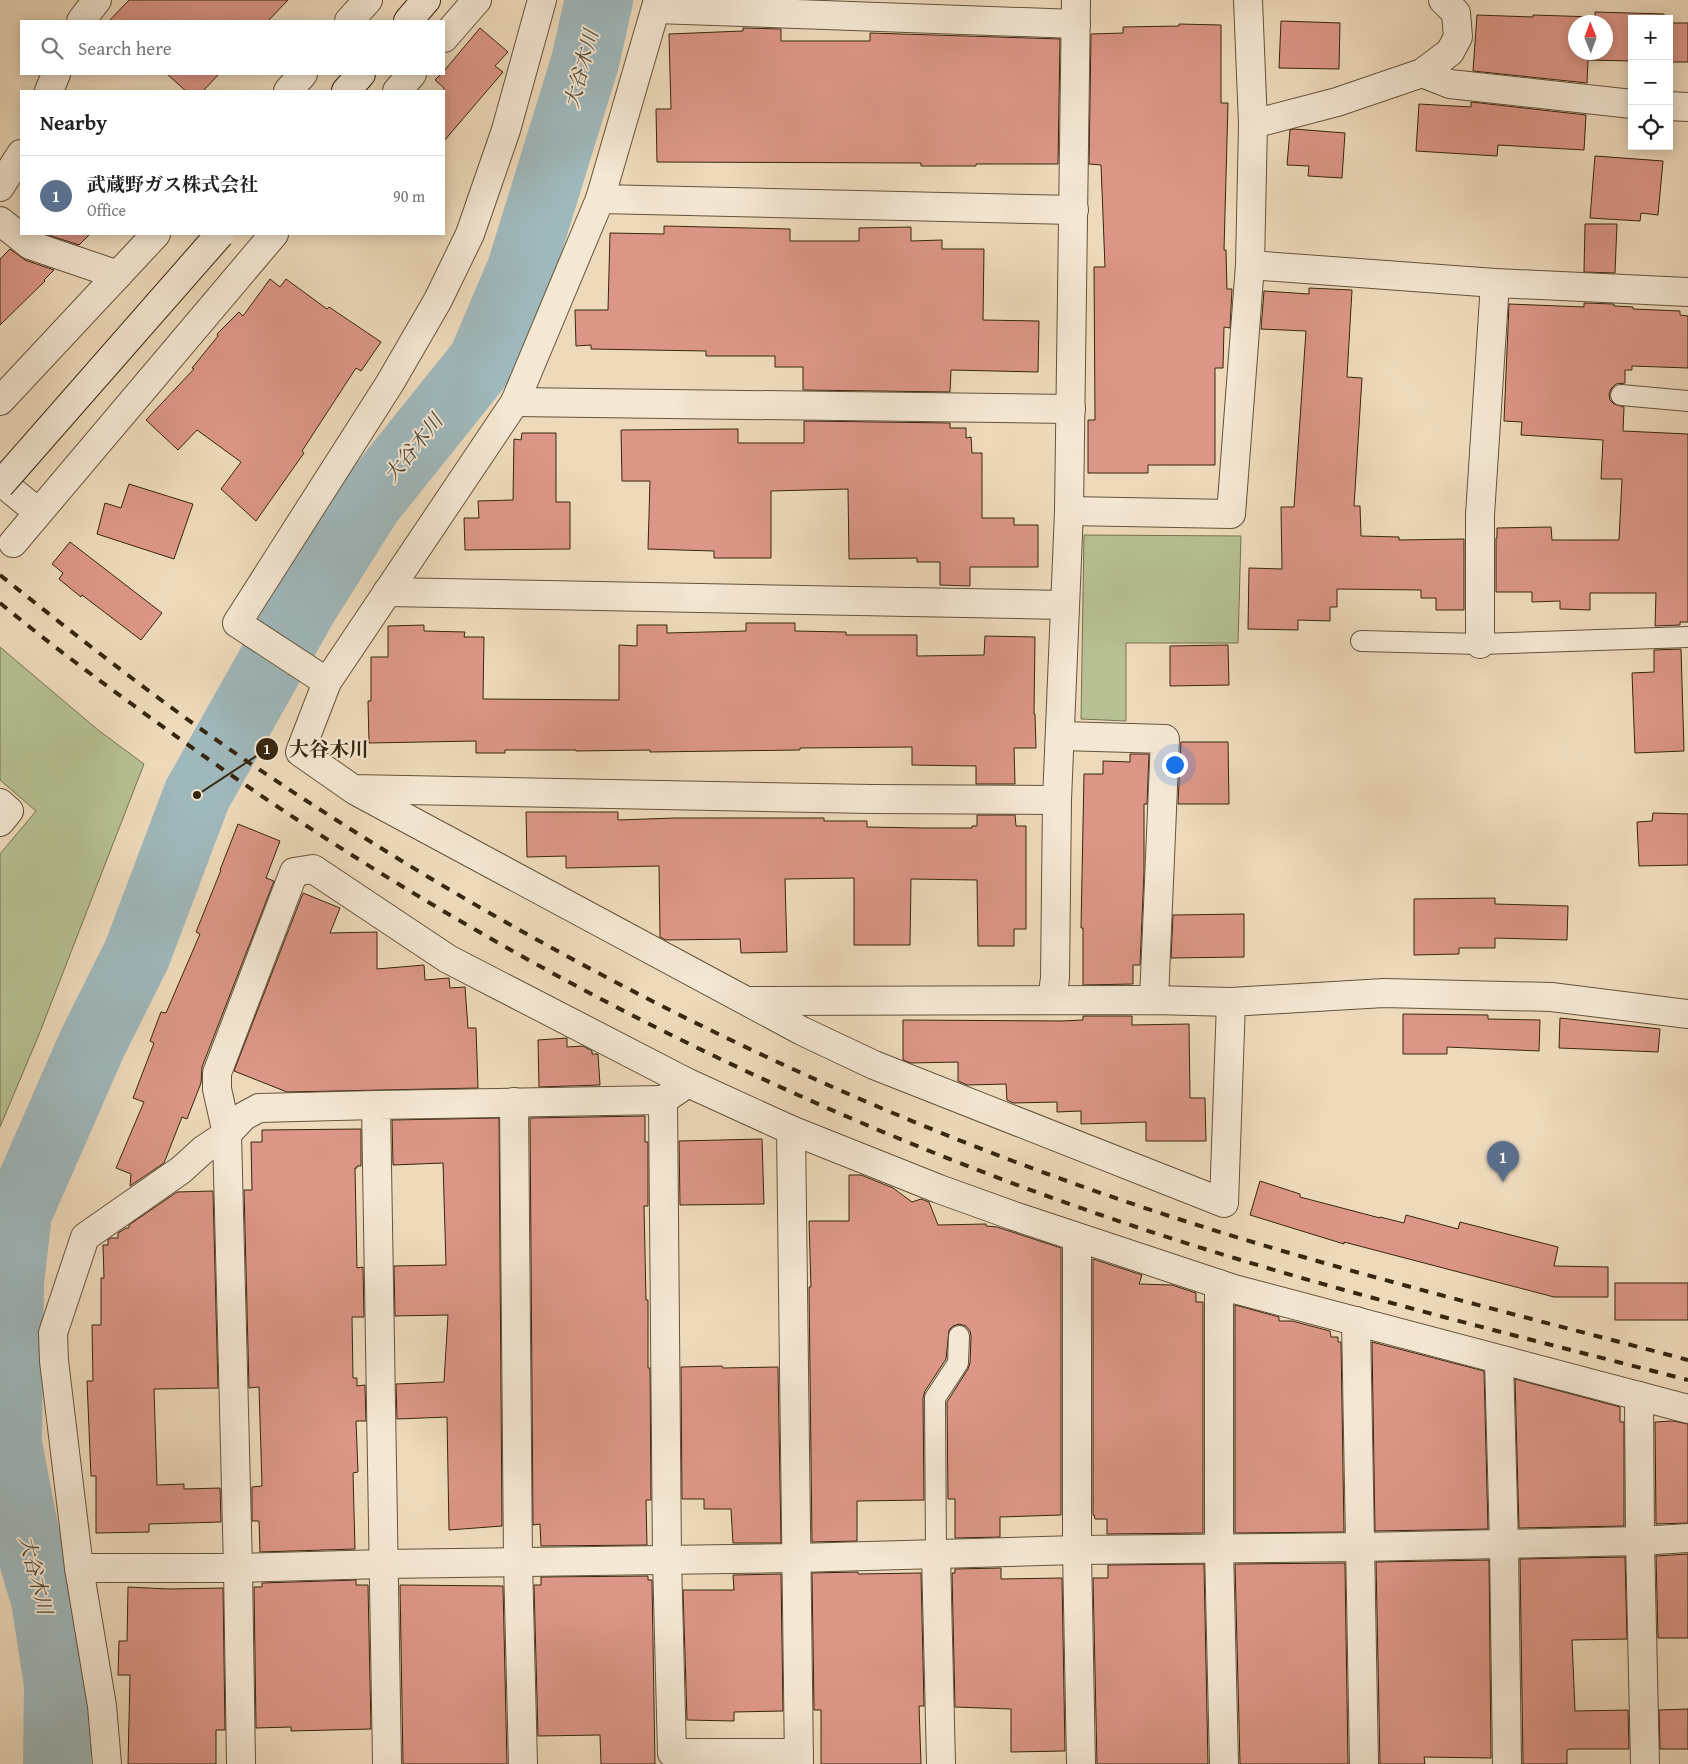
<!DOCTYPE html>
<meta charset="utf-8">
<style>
body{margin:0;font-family:"Gentium Book Plus","Noto Serif JP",serif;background:#f6f6f6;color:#222}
.controls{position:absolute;right:15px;top:15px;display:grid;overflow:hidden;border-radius:0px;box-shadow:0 2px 12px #0003}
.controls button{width:45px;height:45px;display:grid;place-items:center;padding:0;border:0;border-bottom:1px solid #e0e0e0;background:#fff;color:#222;font:25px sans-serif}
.compass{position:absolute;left:1568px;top:15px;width:45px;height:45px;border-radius:50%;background:#fff;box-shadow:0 2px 12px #0003;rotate:359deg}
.you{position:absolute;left:1174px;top:764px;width:18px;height:18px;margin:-12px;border:4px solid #fff;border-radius:50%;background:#1a73e8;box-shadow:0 0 0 8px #1a73e833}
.badge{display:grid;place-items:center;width:32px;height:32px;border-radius:50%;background:#8f2418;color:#fff;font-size:16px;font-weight:700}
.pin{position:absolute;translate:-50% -41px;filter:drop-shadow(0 1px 2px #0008)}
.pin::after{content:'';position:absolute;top:26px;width:18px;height:15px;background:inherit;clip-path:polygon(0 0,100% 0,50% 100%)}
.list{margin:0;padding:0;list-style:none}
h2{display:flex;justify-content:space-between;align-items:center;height:65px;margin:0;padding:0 20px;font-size:21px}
h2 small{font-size:16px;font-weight:400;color:#767676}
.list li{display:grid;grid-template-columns:32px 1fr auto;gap:15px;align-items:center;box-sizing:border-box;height:80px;padding:0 20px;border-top:1px solid #e0e0e0}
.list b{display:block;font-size:19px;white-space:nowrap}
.list p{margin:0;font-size:16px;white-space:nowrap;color:#767676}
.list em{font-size:16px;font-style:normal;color:#767676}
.icon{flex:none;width:28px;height:28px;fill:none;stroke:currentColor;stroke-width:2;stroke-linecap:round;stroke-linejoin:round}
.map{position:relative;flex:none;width:1688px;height:1764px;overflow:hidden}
.search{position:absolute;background:#fff;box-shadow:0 2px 12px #0003;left:20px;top:20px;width:425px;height:55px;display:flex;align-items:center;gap:12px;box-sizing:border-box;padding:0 18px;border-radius:0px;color:#767676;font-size:19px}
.panel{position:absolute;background:#fff;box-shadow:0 2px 12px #0003;left:20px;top:90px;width:425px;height:145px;border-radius:0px}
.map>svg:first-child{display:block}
</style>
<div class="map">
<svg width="1688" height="1764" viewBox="0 0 1688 1764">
<rect width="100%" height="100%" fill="#eedabb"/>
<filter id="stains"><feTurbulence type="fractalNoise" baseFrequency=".004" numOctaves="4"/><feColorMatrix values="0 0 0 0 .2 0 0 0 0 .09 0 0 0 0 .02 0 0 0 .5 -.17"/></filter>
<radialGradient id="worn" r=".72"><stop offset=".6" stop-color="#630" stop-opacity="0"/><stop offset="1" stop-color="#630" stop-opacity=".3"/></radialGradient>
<g fill="#b6c092" stroke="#767350">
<polygon points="1084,535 1241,536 1238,643 1126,643 1126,721 1081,719"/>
<polygon points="0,647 98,730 144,764 38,1037 0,1127 0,854 36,811 0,780"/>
</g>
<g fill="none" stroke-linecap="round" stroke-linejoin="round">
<polyline stroke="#9fb8bc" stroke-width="68" points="57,1764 58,1684 45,1600 25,1533 8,1444 10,1282 18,1213 92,1044 137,954 197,795 303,607 369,502 482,361 521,269 585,62 599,0"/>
</g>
<g fill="#dc9687" stroke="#37260e" fill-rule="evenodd">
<polygon points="129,0 288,0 268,21 111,21 110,20"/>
<path d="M1595,12l69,2 1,5h-33v42l-44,-1 -1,23 -114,-12 4,-56 56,2v-2l62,2zM1576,22h30v30h-30z"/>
<polygon points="1281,21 1340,23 1339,69 1279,68"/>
<rect x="1669" y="23" width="19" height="39"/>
<polygon points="1179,24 1221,25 1221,103 1228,103 1224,250 1226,250 1227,289 1232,289 1230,328 1224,327 1223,368 1215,368 1215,465 1148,465 1148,473 1088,473 1088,420 1095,420 1094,267 1105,267 1101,165 1089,164 1091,34 1123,33 1123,27 1179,26"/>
<polygon points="480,28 508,52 495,66 503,72 444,141 444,88 435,80 441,74 444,74 444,71"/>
<polygon points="743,28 781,29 781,41 870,41 870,33 1060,39 1058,164 976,164 976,166 921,166 921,163 657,162 656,109 671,109 669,34 743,31"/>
<polygon points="167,74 219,74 203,91 186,91"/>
<polygon points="1471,102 1586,115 1584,150 1498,145 1497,156 1416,151 1419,104 1471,107"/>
<polygon points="1294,129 1345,133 1342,178 1308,176 1309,166 1287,165 1290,130"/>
<polygon points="1595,156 1663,161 1658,215 1641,213 1640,221 1590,218"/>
<polygon points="1585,224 1617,224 1615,273 1584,272"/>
<polygon points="664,226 790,229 790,241 859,241 859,228 911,227 911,241 942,240 942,249 984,249 983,320 1039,321 1038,372 951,370 950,392 803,390 803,367 775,367 775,356 706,356 706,351 591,349 591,345 576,346 575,310 608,310 610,233 664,234"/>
<polygon points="45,234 90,234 79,245"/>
<polygon points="10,249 25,260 54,270 44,280 45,281 0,325 0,259"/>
<polygon points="270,279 280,287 286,279 327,309 329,307 381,342 361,371 356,368 302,451 304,453 256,521 221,489 241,462 197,430 178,450 146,420 194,369 192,368 218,336 217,334 239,312 243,316"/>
<polygon points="1309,288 1352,290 1347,377 1362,378 1354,506 1360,506 1361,536 1399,537 1399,540 1464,539 1464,610 1436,610 1436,598 1421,598 1421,590 1337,589 1337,607 1330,607 1330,621 1298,620 1298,630 1248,629 1249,568 1282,569 1281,507 1294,507 1306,331 1261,329 1264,291 1309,294"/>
<polygon points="1584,303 1614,304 1614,306 1633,307 1633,309 1680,311 1680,315 1688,316 1688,368 1632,366 1632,370 1625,370 1625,383 1616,384 1611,389 1609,394 1610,400 1614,404 1624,407 1623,431 1688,434 1688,622 1680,622 1680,625 1655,626 1656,593 1590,593 1590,610 1560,609 1560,601 1532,602 1532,592 1496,592 1496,538 1497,538 1497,528 1551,527 1552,540 1619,540 1622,479 1601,479 1603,440 1521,435 1522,422 1504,421 1509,304 1584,307"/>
<polygon points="804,421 950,423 950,428 966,428 966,438 971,437 972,453 982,453 982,518 1014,518 1014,525 1038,525 1038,567 970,567 970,586 940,585 940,562 917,562 917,558 849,559 848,489 771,491 771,558 714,558 714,551 648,549 650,481 622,481 621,430 738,429 738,443 804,443"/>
<polygon points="522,433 556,433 556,502 570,502 570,549 465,550 464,518 479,518 478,501 513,500 514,439 521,440"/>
<polygon points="129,484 193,504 174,559 97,534 105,503 121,508"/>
<polygon points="70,542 162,613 141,640 82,595 81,597 59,579 63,573 52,564"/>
<polygon points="746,623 795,623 795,631 846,632 846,635 917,635 917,656 984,655 985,636 1035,637 1034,714 1035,714 1036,748 1014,748 1015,784 976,784 976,766 912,765 912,747 800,748 800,750 650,752 650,750 576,751 576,750 505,750 505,753 476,753 476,741 369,743 368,701 371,701 371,657 388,657 388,626 424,625 424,631 465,632 464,637 484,637 483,699 619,700 619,645 637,646 637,625 667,625 667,633 746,631"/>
<polygon points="1228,645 1229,685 1170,686 1170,646"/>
<polygon points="1681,649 1684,751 1635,753 1632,673 1654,672 1654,650"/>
<polygon points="1181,742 1228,742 1229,804 1178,804"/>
<polygon points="1130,754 1149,754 1147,804 1144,804 1144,872 1140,965 1133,965 1133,984 1083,985 1083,928 1081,928 1084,774 1103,774 1103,761 1130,762"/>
<polygon points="526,812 618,812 618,820 675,818 824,818 824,821 867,821 867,827 923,828 972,828 972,826 977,826 977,815 1015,815 1016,826 1026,826 1026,929 1014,929 1014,946 978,946 977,880 911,879 910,945 854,945 854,878 785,879 787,952 741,953 740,939 666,940 660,937 659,866 566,868 566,856 527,857"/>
<polygon points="1653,813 1688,814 1688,865 1639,866 1637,822 1652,821"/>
<polygon points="238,824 280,841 266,878 274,881 202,1067 201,1083 187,1119 182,1117 164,1163 130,1186 131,1174 116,1168 144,1102 133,1098 154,1043 150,1041 161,1012 166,1013 200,934 196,932 221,870 220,870"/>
<polygon points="303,893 340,908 330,933 377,932 377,969 424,965 425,980 449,978 450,988 465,987 468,1028 476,1028 478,1088 287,1092 234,1071"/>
<polygon points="1495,898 1495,904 1568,906 1567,940 1495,938 1495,948 1459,948 1459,954 1414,955 1414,899"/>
<polygon points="1244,914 1244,957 1171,958 1173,915"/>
<polygon points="1403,1014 1488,1015 1488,1019 1540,1020 1539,1051 1447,1047 1447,1054 1403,1054"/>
<polygon points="1083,1016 1132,1016 1132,1025 1189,1024 1190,1098 1205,1098 1206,1141 1146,1141 1146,1122 1081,1124 1081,1111 1057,1112 1057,1102 1013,1103 1007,1100 1006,1084 967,1085 958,1081 958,1062 911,1063 903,1060 903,1020 1062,1021 1083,1020"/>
<polygon points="1560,1018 1660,1029 1658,1052 1559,1048"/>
<polygon points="567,1038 567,1047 583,1046 592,1051 592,1054 598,1054 600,1085 539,1087 538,1040"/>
<polygon points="645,1116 645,1142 648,1142 648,1206 644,1206 646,1300 648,1300 648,1368 650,1368 651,1500 646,1500 647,1545 541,1546 540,1524 533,1525 530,1118"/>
<polygon points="499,1118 502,1526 449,1530 447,1417 397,1419 396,1384 444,1382 448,1315 395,1316 394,1266 446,1265 443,1163 393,1165 392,1120"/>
<polygon points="361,1129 361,1166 357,1166 357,1168 355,1168 357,1268 363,1267 364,1317 352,1317 353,1378 357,1378 357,1386 365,1385 366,1421 356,1421 358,1472 353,1473 355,1549 260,1552 259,1521 252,1521 252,1487 262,1486 259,1387 249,1388 244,1190 252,1190 251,1142 262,1142 262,1130"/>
<polygon points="762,1139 764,1204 680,1205 679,1141"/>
<polygon points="849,1175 861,1175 893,1188 912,1202 921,1199 929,1202 938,1225 986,1224 986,1226 997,1227 1061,1248 1061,1515 1000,1517 1000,1537 955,1538 955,1499 948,1499 947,1402 968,1369 970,1363 971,1336 970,1331 966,1326 959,1324 953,1326 949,1330 946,1359 925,1391 923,1398 924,1500 857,1501 857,1541 812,1542 809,1287 811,1287 809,1221 849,1221"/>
<polygon points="1260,1181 1300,1194 1300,1197 1380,1218 1380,1217 1404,1223 1406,1215 1458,1229 1460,1222 1558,1247 1554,1266 1608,1267 1608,1297 1554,1297 1344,1242 1344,1244 1250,1215"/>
<polygon points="213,1191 218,1388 154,1389 157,1485 184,1484 184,1489 220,1488 221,1522 149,1524 149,1532 96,1533 96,1476 91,1476 87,1381 93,1381 92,1325 101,1325 101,1278 104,1278 103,1245 108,1245 108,1240 111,1238 118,1238 118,1233 126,1228 129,1228 129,1225 177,1192"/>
<polygon points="1093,1259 1142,1275 1139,1284 1172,1285 1196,1293 1196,1302 1203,1302 1203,1533 1107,1534 1107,1519 1095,1519 1094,1515 1093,1515"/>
<rect x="1615" y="1283" width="73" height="37"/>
<polygon points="1235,1305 1279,1317 1279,1321 1292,1321 1330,1331 1331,1337 1338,1337 1338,1342 1341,1342 1344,1532 1235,1533"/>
<polygon points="1372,1342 1484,1371 1488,1529 1375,1531"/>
<polygon points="722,1366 723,1368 778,1367 781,1543 733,1543 731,1509 704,1509 704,1499 682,1499 681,1367"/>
<polygon points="1515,1379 1620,1407 1620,1422 1624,1422 1624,1526 1519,1528"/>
<polygon points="1673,1421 1688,1424 1688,1523 1656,1524 1655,1422"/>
<polygon points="1688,1554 1688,1638 1658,1638 1656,1556"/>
<polygon points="1625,1557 1627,1639 1572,1640 1575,1711 1628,1710 1629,1749 1570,1749 1567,1750 1567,1764 1523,1764 1520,1559"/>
<polygon points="1489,1560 1491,1758 1424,1757 1425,1764 1380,1764 1376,1562"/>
<polygon points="1345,1563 1348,1764 1240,1764 1235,1564"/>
<polygon points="1204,1564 1208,1764 1097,1764 1093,1578 1108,1578 1108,1565"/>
<polygon points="1001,1568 1001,1579 1062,1578 1065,1751 1011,1752 1011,1709 955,1707 952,1573 955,1573 955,1569"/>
<polygon points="858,1572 858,1574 921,1573 924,1706 919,1706 921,1764 821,1764 821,1710 814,1710 812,1573"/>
<polygon points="781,1574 783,1711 734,1712 734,1721 687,1720 683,1590 734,1590 733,1575"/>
<polygon points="648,1576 648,1580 652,1580 655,1764 601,1764 600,1735 538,1736 534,1585 541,1585 541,1577"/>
<polygon points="356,1580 356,1585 368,1585 371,1729 291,1731 291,1727 256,1728 254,1587 262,1587 262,1583"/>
<polygon points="400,1585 503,1586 507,1764 403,1764"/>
<polygon points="128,1587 169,1589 223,1588 225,1730 216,1730 216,1764 128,1764 130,1675 118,1675 119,1641 127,1641"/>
<polygon points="1688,1709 1688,1749 1660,1749 1659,1710"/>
</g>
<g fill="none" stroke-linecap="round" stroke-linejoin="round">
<defs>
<g id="lane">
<polyline points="1621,395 1688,401"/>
<polyline points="1361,641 1480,644 1688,637"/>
<polyline points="936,1555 935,1398 958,1363 959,1336"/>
</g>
<g id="street">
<polyline points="658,0 600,199 515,402 327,682 300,752 353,789 871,799 1057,800"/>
<polyline points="656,9 1076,24"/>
<polyline points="81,21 97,0"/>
<polyline points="349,21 368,0"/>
<polyline points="444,38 477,0"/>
<polyline points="1422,73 1450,84 1632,104"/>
<polyline points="49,91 56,74"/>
<polyline points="288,91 303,74"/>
<polyline points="397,91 412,74"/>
<polyline points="1669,106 1688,107"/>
<polyline points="1253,124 1337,102 1422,73 1450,52 1458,37 1456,13 1443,0"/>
<polyline points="0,187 21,154"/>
<polyline points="600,199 1074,210"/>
<polyline points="0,221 30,245 118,275"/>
<polyline points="1250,265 1495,283 1688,292"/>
<polyline points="0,401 156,234"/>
<polyline points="515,402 1071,409"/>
<polyline points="0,481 38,512"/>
<polyline points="1069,511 1231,514 1250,265 1253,124 1248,0"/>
<polyline points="13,543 274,234"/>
<polyline points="387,592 1064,605"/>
<polyline points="1480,644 1480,515 1495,283"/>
<polyline points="327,682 237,623 390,383 438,300 470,234 506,130 542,0"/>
<polyline points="1061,736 1165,739 1154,1000"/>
<polyline points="356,791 802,1031 874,1065 1224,1203 1231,1002"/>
<polyline points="0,803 9,811 0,822"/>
<polyline points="1052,1000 1055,978 1057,800 1069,511 1076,0"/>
<polyline points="749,1001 1154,1000 1231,1002 1384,993 1551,997 1688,1014"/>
<polyline points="688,1083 791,1130 799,1764"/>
<polyline points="514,1102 518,1562 523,1764"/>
<polyline points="791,1130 939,1189 1014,1216 1234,1289 1688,1409"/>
<polyline points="1077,1238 1077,1550 1081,1764"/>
<polyline points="1219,1284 1219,1548 1224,1764"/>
<polyline points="1356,1321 1364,1764"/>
<polyline points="1499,1360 1504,1544 1507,1764"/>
<polyline points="1639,1396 1640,1541 1645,1764"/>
<polyline points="936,1555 941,1764"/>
<polyline points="79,1568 238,1568 384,1564 797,1558 1077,1550 1360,1547 1640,1541 1688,1538"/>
<polyline points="107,1764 102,1706 79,1568 54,1361 53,1333 85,1237 181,1170 203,1150 227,1134 244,1116 259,1108 376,1105"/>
<polyline points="241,1764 238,1568 227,1134 217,1089 217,1073 294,872 313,869 448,959 688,1083 663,1100 667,1559 672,1753 799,1753"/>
<polyline points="387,1764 376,1105 663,1100"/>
</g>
<g id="secondary">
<polyline points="408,21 426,0"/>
<polyline points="346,91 361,74"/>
</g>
</defs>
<use href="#lane" stroke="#655339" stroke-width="22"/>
<use href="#street" stroke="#655339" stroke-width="30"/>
<use href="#secondary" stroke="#37260e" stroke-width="30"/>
<use href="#lane" stroke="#f4e7d3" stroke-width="20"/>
<use href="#street" stroke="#f4e7d3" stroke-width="28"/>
<use href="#secondary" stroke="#f4e7d3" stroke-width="28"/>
<g stroke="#37260e" stroke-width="4" stroke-dasharray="9 9" stroke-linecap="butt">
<path d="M0,575c84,67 168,133 257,193 279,188 583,340 903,445 174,57 351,100 528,147"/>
<path d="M0,603c58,48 119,92 180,136 281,202 591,362 918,475 194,67 392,115 590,166"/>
</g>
<defs>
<polyline id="secondary-bridge" points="0,485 220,234"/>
</defs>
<use href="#secondary-bridge" stroke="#37260e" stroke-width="30" stroke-linecap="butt"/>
<use href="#secondary-bridge" stroke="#f4e7d3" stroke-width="28"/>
</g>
<g text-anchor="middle" stroke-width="4" stroke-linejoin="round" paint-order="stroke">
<g font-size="20" font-style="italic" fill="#514a3a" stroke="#f4e7d3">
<text transform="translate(581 69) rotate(-75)" y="7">大谷木川</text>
<text transform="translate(413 448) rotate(-51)" y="7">大谷木川</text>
<text transform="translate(36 1575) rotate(76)" y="7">大谷木川</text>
</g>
</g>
<path fill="none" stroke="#37260e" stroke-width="2" d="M197 795L267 749"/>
<g fill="#37260e" stroke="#f4e7d3" stroke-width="2">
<circle cx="197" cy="795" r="5"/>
<circle cx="267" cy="749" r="12"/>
</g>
<g font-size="15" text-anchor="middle" font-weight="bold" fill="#fff">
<text x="267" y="754">1</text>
</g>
<g font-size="20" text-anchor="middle" font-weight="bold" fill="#37260e" stroke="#f4e7d3" stroke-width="4" stroke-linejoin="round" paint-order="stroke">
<text x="329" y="756">大谷木川</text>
</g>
<rect width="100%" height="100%" filter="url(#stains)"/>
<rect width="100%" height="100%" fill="url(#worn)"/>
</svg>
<div class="controls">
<button>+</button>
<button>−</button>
<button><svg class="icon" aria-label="locate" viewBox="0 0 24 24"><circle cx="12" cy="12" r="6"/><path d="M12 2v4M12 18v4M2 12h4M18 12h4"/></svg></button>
</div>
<svg class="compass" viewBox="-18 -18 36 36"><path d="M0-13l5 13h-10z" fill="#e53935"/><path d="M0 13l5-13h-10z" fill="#767676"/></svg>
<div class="you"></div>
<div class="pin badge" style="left:1503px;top:1182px;background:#5c6f8a">1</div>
<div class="search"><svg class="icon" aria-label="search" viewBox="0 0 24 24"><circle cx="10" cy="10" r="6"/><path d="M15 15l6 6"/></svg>Search here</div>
<section class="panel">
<h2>Nearby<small></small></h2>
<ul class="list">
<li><span class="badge" style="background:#5c6f8a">1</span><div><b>武蔵野ガス株式会社</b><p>Office</p></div><em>90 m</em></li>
</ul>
</section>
</div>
